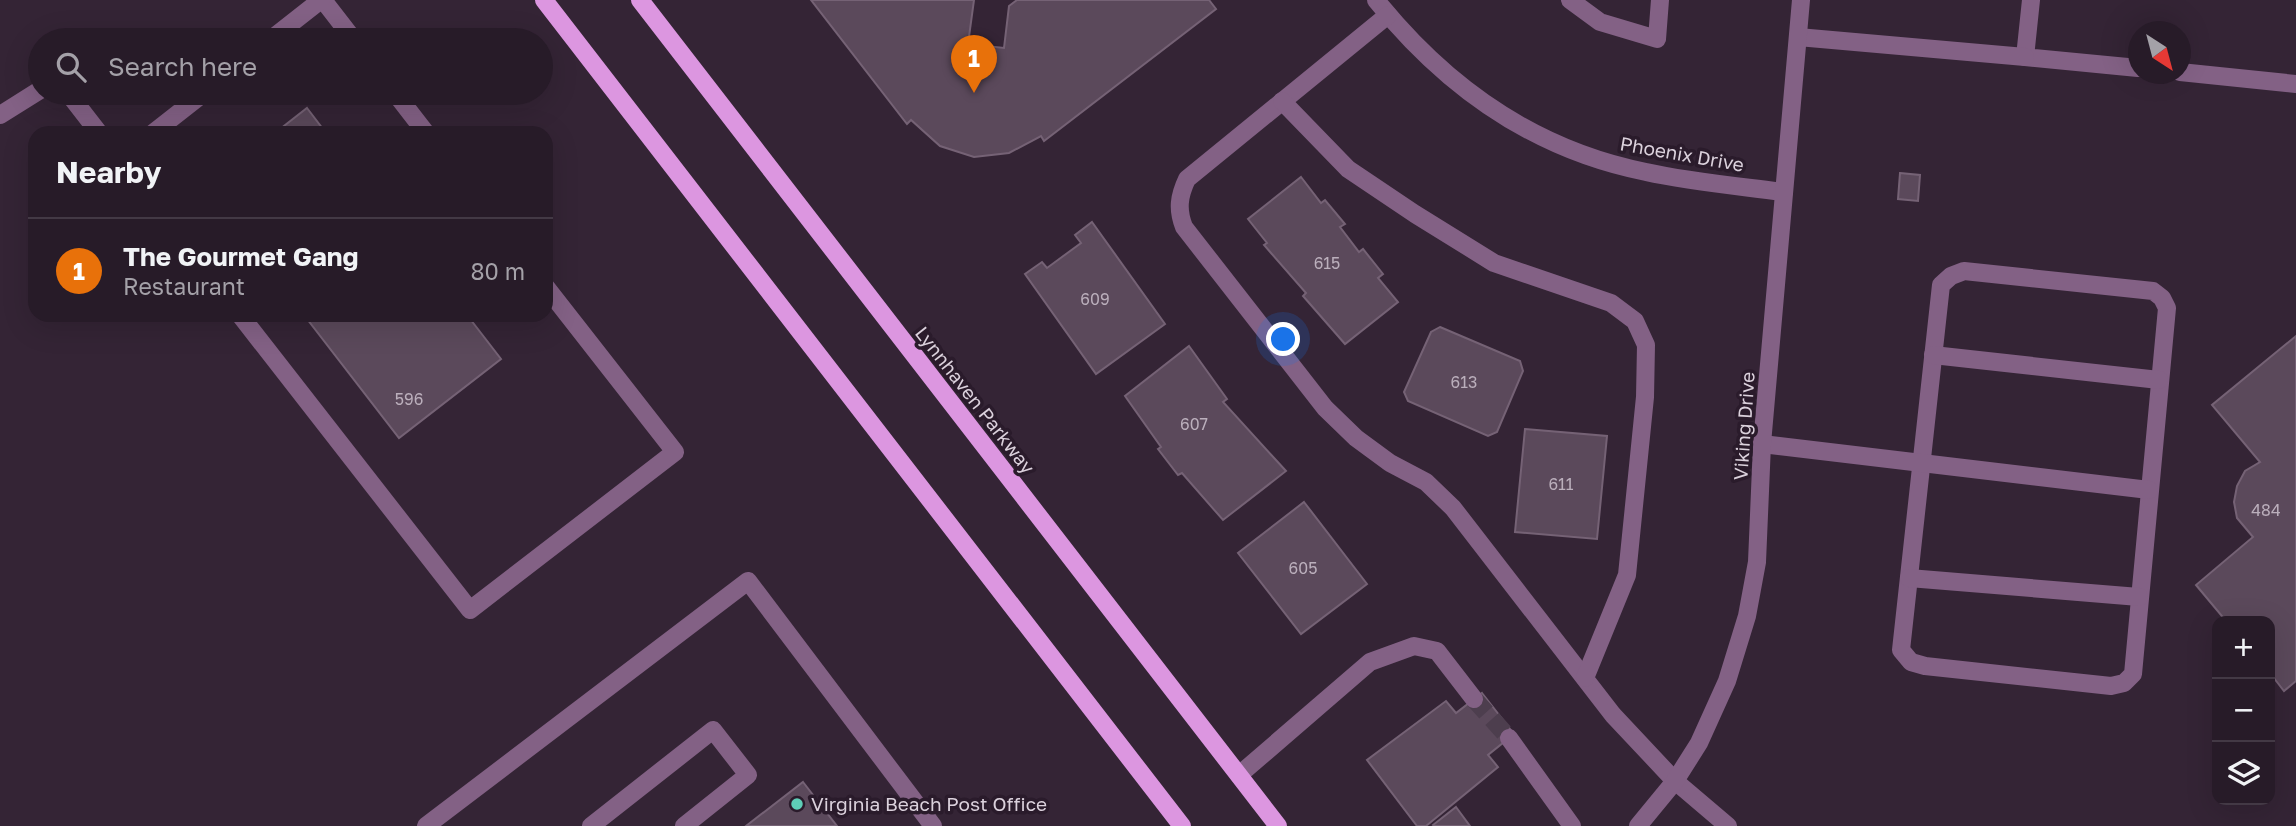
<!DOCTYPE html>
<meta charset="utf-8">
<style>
body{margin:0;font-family:"Golos Text",sans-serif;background:#332834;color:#f1f3f6}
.controls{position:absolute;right:21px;bottom:21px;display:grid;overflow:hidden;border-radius:14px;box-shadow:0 7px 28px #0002}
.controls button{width:63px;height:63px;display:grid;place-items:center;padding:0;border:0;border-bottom:2px solid #433945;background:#271b28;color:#f1f3f6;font:35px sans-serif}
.compass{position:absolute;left:2128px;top:21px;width:63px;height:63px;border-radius:50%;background:#271b28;box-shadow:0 7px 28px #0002;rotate:144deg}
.you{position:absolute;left:1284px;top:340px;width:24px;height:24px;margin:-18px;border:5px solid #fff;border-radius:50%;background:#1a73e8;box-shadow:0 0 0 10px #1a73e833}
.badge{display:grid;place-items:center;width:46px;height:46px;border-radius:50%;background:#8c9099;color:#fff;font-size:23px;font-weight:700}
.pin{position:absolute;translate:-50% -58px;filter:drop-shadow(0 2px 4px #0008)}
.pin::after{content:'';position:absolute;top:37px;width:24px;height:21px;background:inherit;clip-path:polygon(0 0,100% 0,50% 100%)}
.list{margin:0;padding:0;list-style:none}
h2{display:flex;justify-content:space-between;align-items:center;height:91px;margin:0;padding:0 28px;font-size:30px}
h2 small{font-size:23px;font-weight:400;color:#a4a1a8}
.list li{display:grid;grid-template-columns:46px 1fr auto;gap:21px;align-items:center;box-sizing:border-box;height:105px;padding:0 28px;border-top:2px solid #433945}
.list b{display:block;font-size:26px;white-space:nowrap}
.list p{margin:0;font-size:23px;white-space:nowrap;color:#a4a1a8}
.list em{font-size:23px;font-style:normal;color:#a4a1a8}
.icon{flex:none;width:38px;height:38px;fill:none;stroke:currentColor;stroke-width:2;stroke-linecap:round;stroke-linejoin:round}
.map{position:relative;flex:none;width:2296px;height:826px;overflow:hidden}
.search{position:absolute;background:#271b28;box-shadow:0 7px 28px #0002;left:28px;top:28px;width:525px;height:77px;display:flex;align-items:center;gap:18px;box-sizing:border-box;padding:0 24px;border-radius:38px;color:#a4a1a8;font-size:26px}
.panel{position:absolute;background:#271b28;box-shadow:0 7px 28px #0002;left:28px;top:126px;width:525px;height:196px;border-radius:21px}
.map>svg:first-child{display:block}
</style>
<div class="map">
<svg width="2296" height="826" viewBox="0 0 2296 826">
<rect width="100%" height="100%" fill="#342435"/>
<g fill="#5b495b" stroke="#756275" stroke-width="2">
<polygon points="811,0 974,0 968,44 1004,48 1009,6 1017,0 1209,0 1216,9 1044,141 1041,136 1009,153 974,157 940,146 911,120 907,124"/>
<polygon points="307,108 326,133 275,133"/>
<polygon points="1900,173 1920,175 1918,201 1898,199"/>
<polygon points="1301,177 1321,203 1325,200 1345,224 1340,227 1359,252 1363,249 1383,274 1378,278 1398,302 1345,344 1303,296 1306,293 1264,245 1267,243 1248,219"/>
<polygon points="1092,222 1165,324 1096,374 1025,274 1042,262 1047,268 1081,243 1075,235"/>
<polygon points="304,315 467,315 501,359 399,438"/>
<polygon points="1440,327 1520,361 1523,371 1497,432 1488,436 1408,401 1404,392 1431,332"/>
<polygon points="2296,336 2296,681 2284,691 2270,673 2270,621 2226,621 2196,585 2253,537 2237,518 2234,502 2237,486 2245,471 2260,462 2212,405"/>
<polygon points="1189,346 1227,399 1223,402 1286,471 1223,520 1182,473 1178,475 1158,449 1161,447 1125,396"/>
<polygon points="1525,429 1607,436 1597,539 1515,532"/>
<polygon points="1304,502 1367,584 1301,634 1238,553"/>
<polygon points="1482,693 1514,734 1488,755 1498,767 1426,826 1417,826 1367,760 1446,701 1456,713"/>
<polygon points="803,782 837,826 746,826"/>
<polygon points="1456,807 1470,826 1434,826 1433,825"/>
</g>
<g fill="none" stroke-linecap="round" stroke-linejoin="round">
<polyline stroke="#4d3e4e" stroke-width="18" stroke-dasharray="18 9" stroke-linecap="butt" points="1474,699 1509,738"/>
<g stroke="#836185" stroke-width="18">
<polyline points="323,0 354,40"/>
<path d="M1376,0c70,87 159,150 270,172 45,10 92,14 138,20"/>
<polyline points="1570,0 1600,22 1657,39 1660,0"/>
<polyline points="2031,0 2025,57 2138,68"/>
<path d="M1388,15l-201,164c-8,17 -10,30 -3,48l141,181 31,30 34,25 36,19 27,26 160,207 62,66 53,45"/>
<polyline points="1798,37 2025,57"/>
<polyline points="270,40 321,0"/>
<polyline points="2180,72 2296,84"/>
<polyline points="68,93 99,133"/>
<polyline points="395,93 426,133"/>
<polyline points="1282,101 1348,169 1415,214 1494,263 1611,303 1635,321 1646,345 1645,397 1627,575 1585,678"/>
<polyline points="0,115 40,90"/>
<polyline points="153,133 204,93"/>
<polygon points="1964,271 2153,291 2162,298 2167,308 2133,674 2124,683 2111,686 1925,666 1911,662 1901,650 1941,285 1951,276"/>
<polyline points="240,315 470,610 675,452 546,287"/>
<polyline points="1933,355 2159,380"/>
<polyline points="1762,444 2149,490"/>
<polyline points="1909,578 2139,597"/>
<polyline points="1509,738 1572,826"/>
<polyline points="1239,775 1370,662 1414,646 1437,651 1474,699"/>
<polyline points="426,826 748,581 933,826"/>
<polyline points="591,826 713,730 748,775 684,826"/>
<polyline points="1638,826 1675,781 1699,743 1727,681 1747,616 1757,562 1762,444 1801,0"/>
</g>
<g stroke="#dc96e0" stroke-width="18">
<polyline points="544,0 1182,826"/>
<polyline points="640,0 1278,826"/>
</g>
</g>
<circle fill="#5eceb7" stroke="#2a1b2b" stroke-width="2.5" cx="797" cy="804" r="7"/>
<g text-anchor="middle" stroke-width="7" stroke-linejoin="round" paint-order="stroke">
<g font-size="16" fill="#bbafbc">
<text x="1327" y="269">615</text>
<text x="1095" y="305">609</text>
<text x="1464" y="388">613</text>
<text x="409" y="405">596</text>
<text x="1194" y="430">607</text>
<text x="1561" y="490">611</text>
<text x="2266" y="516">484</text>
<text x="1303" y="574">605</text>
</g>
<g font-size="19" fill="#dbd1dc" stroke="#2a1b2b">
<text transform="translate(1682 154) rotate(10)" y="7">Phoenix Drive</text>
<text transform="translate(975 400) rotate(52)" y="7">Lynnhaven Parkway</text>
<text transform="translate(1744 426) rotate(-86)" y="7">Viking Drive</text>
</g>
<g font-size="19" fill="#dbd1dc" stroke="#2a1b2b" text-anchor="start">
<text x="811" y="811">Virginia Beach Post Office</text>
</g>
</g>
</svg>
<div class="controls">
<button>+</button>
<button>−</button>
<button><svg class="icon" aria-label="layers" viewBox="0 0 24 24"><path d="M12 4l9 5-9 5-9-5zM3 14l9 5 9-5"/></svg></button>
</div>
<svg class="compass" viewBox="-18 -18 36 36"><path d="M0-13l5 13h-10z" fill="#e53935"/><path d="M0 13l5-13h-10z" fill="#a4a1a8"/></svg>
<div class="you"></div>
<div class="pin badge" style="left:974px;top:93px;background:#e8710a">1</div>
<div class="search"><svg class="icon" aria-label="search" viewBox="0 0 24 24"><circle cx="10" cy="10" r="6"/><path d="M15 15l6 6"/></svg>Search here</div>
<section class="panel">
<h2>Nearby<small></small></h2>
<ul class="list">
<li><span class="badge" style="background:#e8710a">1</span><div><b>The Gourmet Gang</b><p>Restaurant</p></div><em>80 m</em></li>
</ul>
</section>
</div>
